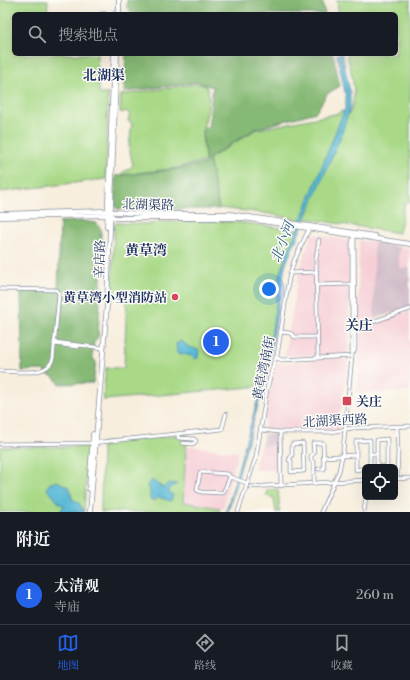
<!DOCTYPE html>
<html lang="zh">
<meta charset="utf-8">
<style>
body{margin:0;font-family:"Libre Bodoni","Noto Serif SC",serif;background:#242831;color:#f1f3f6}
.controls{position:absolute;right:12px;bottom:12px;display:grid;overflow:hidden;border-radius:6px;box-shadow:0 4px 16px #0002}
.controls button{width:36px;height:36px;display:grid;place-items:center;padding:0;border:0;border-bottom:1px solid #363941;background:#171b24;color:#f1f3f6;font:20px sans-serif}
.you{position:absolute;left:269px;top:289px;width:14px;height:14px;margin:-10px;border:3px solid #fff;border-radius:50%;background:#1a73e8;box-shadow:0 0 0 6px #1a73e833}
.badge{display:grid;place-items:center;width:26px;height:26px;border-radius:50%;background:#2563eb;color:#fff;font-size:13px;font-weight:700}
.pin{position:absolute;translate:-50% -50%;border:2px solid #fff;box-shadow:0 1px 4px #0006}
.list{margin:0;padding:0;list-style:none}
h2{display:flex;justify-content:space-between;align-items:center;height:52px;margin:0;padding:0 16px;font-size:17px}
h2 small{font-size:13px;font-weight:400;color:#9ea1a6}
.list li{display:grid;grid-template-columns:26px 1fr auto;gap:12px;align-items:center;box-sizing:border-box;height:60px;padding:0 16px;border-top:1px solid #363941}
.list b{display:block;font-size:15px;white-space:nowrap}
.list p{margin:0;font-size:13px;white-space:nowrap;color:#9ea1a6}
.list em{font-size:13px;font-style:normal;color:#9ea1a6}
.icon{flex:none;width:22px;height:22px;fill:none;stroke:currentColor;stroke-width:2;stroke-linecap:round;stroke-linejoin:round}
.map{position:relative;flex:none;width:410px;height:512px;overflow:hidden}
.search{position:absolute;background:#171b24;box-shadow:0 4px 16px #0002;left:12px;right:12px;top:12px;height:44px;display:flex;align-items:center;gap:10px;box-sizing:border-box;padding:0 14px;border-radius:6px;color:#9ea1a6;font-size:15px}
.sheet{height:112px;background:#171b24}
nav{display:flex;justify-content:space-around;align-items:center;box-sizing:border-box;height:56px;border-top:1px solid #363941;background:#171b24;font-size:11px;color:#9ea1a6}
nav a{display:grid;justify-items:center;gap:2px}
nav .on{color:#2563eb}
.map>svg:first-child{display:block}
</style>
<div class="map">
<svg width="410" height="512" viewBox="0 0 410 512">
<rect width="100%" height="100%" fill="#fdfcf7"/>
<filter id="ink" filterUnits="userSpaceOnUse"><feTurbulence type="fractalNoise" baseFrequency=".025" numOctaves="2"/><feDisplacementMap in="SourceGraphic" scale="8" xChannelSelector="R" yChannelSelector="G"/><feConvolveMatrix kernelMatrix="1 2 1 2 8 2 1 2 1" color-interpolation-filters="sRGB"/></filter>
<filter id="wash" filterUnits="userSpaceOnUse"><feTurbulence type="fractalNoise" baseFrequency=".012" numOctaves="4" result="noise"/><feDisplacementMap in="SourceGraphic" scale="16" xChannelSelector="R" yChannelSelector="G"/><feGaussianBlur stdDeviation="0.9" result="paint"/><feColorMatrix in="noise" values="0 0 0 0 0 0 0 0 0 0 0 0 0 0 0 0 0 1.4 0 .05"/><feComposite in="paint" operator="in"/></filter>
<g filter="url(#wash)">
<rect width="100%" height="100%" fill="#f7eedd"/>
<g fill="#f6cfd7">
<polygon points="312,234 347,240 349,242 349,350 346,354 285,356 299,270"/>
<polygon points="359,240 374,242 374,320 358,325"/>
<polygon points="399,247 410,248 410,268 399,268"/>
<polygon points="410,311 410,392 356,393 359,371 360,328"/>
<polygon points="349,357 338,430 264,430 268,391 271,391 274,364"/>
<polygon points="278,445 279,470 254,470 260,446"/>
<polygon points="187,446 238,452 223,508 184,502"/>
</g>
<g fill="#d1bdc9">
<polygon points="374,242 399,247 399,268 410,268 410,307 374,319"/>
<polygon points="264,434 278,434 278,445 261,446"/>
</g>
<g fill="#a9d987" stroke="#628472">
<polygon points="0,0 48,0 47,14 14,14 14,54 97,54 99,94 108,94 106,179 0,192"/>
<path d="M337,0h73v202h-5l-6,31 -90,-14 -8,1 -37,-7 -45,-5 -10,-49 46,-29 85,-17 1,-2 8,3c10,-19 2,-40 -2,-60h49v-40h-57z"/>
<path d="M195,84l10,1c10,11 -2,37 -3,51 0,8 4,17 3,25l-28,7 -55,7v-2l11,-7 -4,-19 3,-24 -4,-2 2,-8 -6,-2 -1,2 -3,-1 1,-17z"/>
<polygon points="195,221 237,222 298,230 282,266 267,372 263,386 103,400 106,368 124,368 127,296 112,294 114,224 116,223 151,224 158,222"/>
<polygon points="187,434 183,502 220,508 219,512 101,512 102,443"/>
<polygon points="0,447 86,447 88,448 84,512 0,512"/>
<polygon points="278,489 280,512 276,512 274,498 267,496 267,490"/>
</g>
<g fill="#86b974" stroke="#507469">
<polygon points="127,0 322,0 325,14 133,14 127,8"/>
<polygon points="126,54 333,54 340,86 327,94 316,112 255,129 209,158 219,209 117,209 115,205 115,176 177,169 206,163 203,138 204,128 208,128 213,87 197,82 124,92"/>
<polygon points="83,221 96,223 101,229 101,238 103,241 98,337 94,342 92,357 96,362 93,383 60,384 52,376 45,373 44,370 22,371 21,291 58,290 60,222"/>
</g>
<g fill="#56b8d5" stroke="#38749a">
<polygon points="337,54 342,54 350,92 350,108 340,138 285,266 268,370 228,512 226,512 267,366 280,272 346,106 346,97"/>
<polygon points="181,341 189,347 199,350 198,358 194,359 193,356 177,353 176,344"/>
<polygon points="152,480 163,488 169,483 177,484 169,489 169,492 173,495 171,501 158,497 156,500 150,500 150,490 147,485"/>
<polygon points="57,481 70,488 72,499 79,503 84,512 60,512 64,505 60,504 47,489 49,484"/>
</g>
</g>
<g filter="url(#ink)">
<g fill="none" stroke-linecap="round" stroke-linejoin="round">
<defs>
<g id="minor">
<polyline points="101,14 116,13"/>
<polyline points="290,273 317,272"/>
<polyline points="317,285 353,284"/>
<path d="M0,289l57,1 2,4 -6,64c-5,20 -37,13 -53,13"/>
<polyline points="355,328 410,309"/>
<polyline points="280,332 290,333 295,337 317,337"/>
<polyline points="54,342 103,348"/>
<polyline points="54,344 78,347"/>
<polyline points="354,352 355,348 354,236"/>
<polyline points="277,358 282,360 352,356"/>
<polyline points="318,358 316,258 319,240"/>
<polyline points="261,430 280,432 331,432 352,428 410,426"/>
<polyline points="280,432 281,486"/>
<polyline points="315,432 315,425 317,425"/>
<polyline points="178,434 178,438 194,439 196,441 193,444 182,443"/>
<polygon points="303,443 304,471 291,472 291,461 289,460 292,455 292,444"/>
<polyline points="0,444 92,443 222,429 226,414"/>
<polyline points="370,454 377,454 377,467 387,466 387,439 377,440 377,454"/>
<polyline points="323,457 356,455"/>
<polyline points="365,468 356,470 356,441 370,440 370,467"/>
<polyline points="230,477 223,493 201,492 197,490 200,472 228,474 230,477 247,483"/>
<polyline points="395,479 410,478"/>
<polyline points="397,479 398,452 397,427"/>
<polyline points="314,484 314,463 311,460 311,456 314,453 313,443 323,443 324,469 318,469"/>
<polyline points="250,487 365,480"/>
<polyline points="238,512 256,457 267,389 274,362 277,356 289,278 294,261 309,229"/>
<polyline points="321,512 339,471 343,451 352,356 352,242 354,236"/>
<polyline points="364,512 366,497"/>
</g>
<g id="major">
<polyline points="119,14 119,0"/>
<polyline points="0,214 103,211 142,214 230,214 375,236"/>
<polyline points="0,217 110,215 115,218 243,218 410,244"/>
<polyline points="107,227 114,54"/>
<polyline points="89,489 93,434"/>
<polyline points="90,512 107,304 117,54"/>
</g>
</defs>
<use href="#minor" stroke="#898e9e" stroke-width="4.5"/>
<use href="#major" stroke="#898e9e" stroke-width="5.5"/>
<use href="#minor" stroke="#fff" stroke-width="3"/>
<use href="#major" stroke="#fff" stroke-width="4"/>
</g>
</g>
<g fill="#d1495b" stroke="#fdfcf7" stroke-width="1.5">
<circle cx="175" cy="297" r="4"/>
<rect x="342" y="396" width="10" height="10" rx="2"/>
</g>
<g text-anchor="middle" stroke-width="3" stroke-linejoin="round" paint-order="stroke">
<g font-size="13" fill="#1b2f5e" stroke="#fdfcf7">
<text transform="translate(148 204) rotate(1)" y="5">北湖渠路</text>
<text transform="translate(99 259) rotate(-88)" y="5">辛店路</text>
<text transform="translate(263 368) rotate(-79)" y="5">黄草湾南街</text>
<text transform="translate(335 420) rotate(-3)" y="5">北湖渠西路</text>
</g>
<g font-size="13" font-weight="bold" fill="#1b2f5e" stroke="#fdfcf7" text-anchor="end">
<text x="167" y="302">黄草湾小型消防站</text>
<text x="356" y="406" text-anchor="start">关庄</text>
</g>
<g font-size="14" font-weight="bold" fill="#1b2f5e" stroke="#fdfcf7">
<text x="104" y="80">北湖渠</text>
<text x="146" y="255">黄草湾</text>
<text x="359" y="330">关庄</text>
</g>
<g font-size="14" font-style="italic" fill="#305f88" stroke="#fdfcf7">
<text transform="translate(282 242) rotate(-69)" y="5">北小河</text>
</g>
</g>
</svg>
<div class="controls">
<button><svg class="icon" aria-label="locate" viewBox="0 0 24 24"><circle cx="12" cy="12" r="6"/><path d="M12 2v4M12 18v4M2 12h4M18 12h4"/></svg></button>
</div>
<div class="you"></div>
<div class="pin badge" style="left:216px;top:342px">1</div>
<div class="search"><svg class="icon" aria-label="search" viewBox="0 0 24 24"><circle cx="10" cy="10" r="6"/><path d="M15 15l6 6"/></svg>搜索地点</div>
</div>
<section class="sheet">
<h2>附近<small></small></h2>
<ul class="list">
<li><span class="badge">1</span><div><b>太清观</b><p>寺庙</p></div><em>260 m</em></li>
</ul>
</section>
<nav>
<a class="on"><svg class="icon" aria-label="map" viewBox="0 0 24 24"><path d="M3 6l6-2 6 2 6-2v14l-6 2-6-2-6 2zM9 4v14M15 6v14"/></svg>地图</a>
<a><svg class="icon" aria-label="directions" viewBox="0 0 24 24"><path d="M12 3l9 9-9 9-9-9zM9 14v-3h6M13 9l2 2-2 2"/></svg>路线</a>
<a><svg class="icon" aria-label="saved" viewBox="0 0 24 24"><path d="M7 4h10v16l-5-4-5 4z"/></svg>收藏</a>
</nav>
